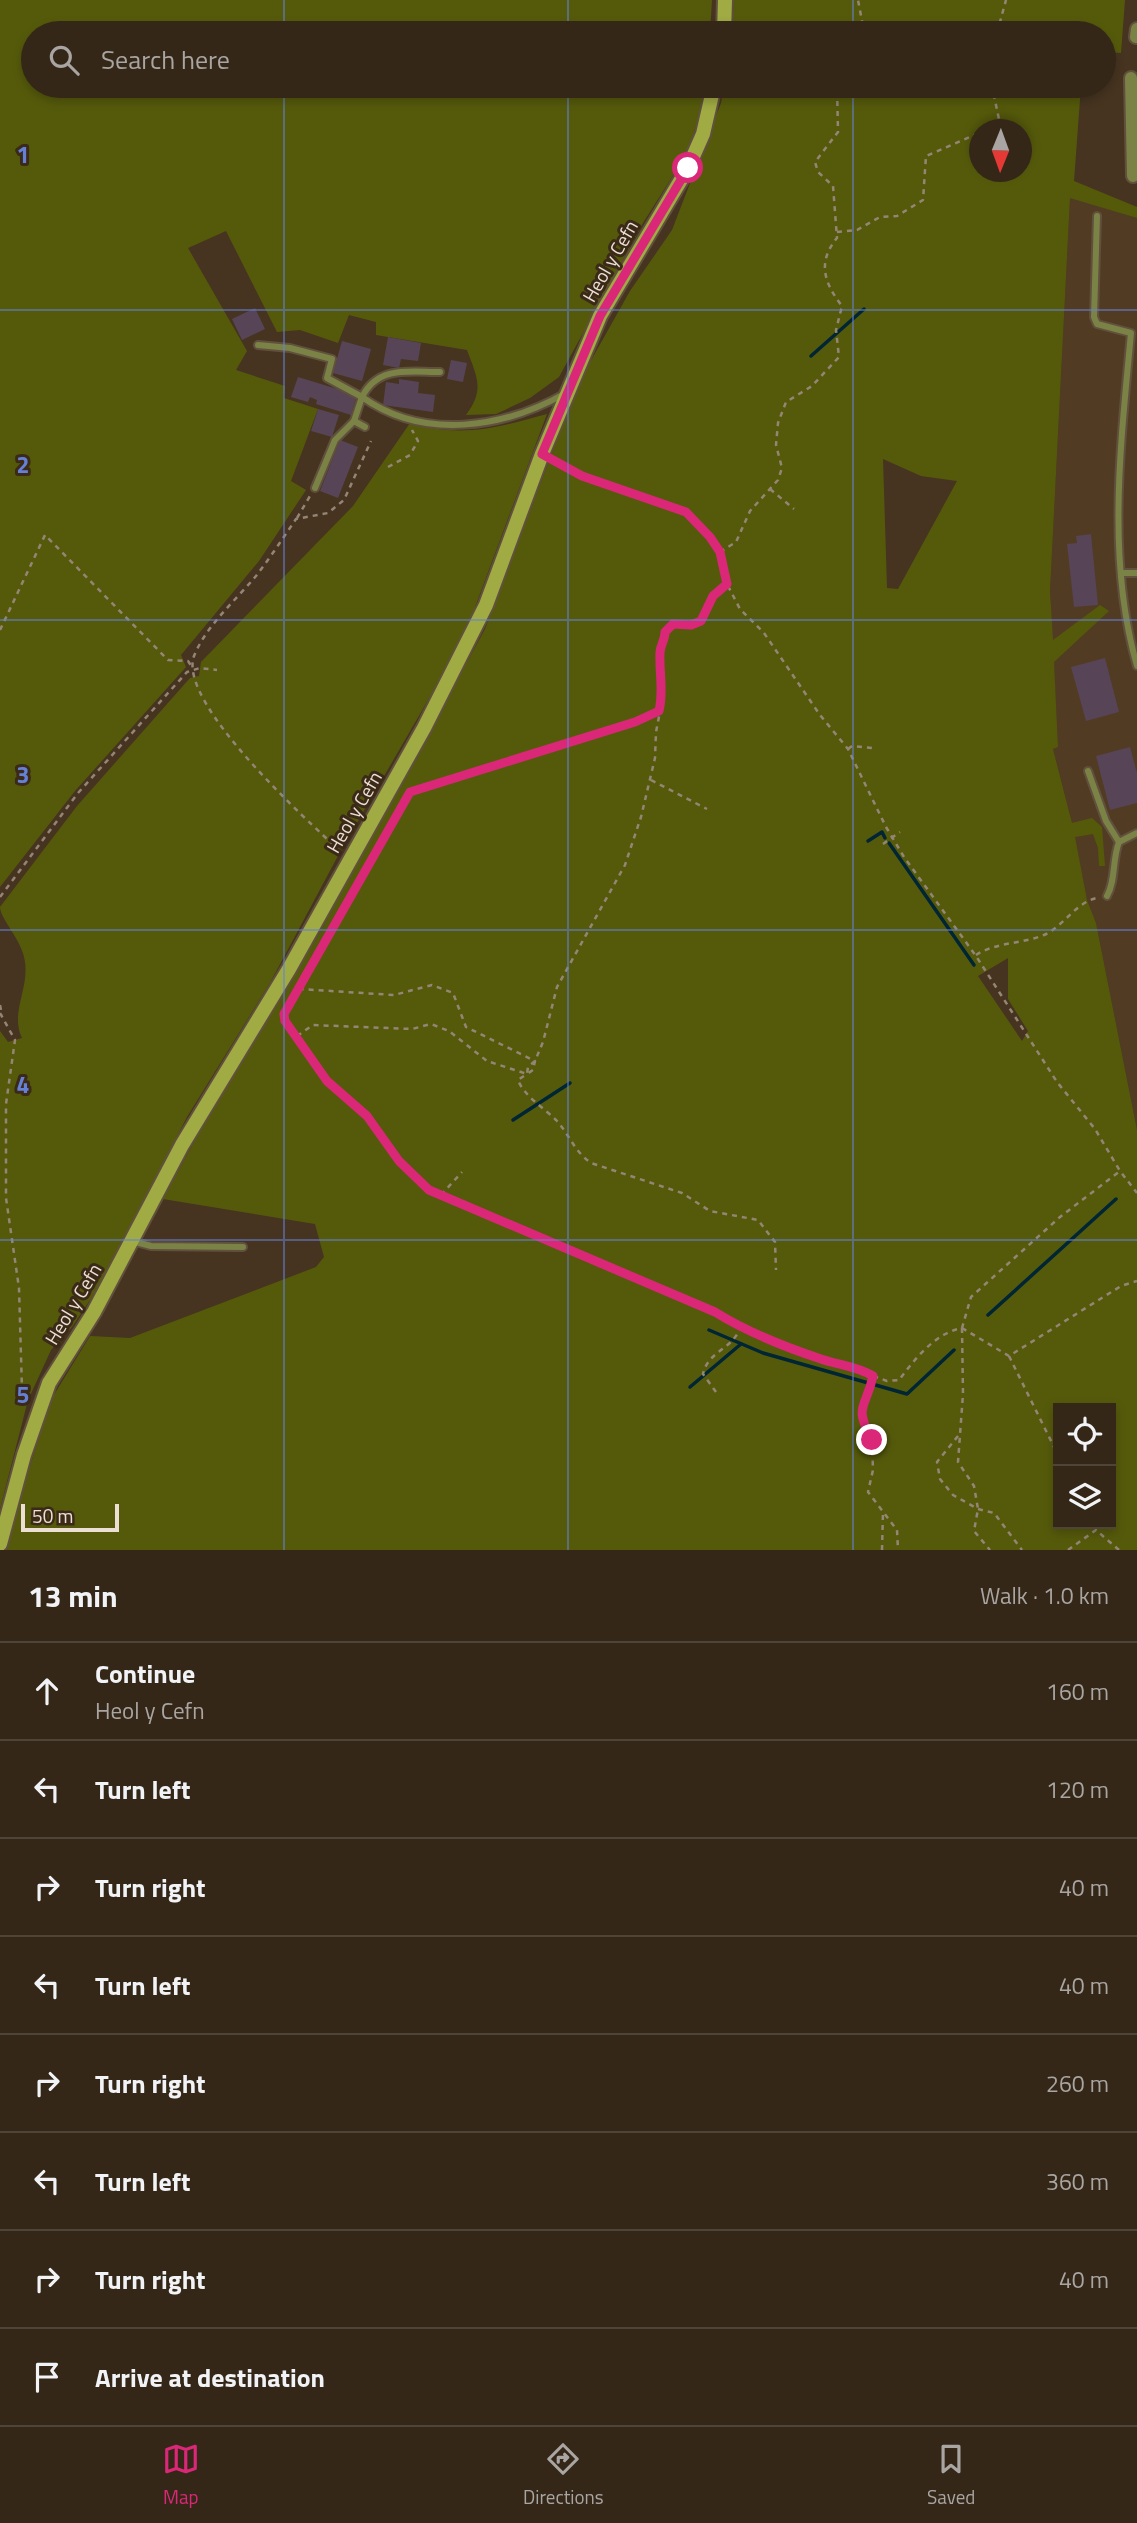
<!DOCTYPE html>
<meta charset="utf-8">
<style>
body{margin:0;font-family:"Titillium Web",sans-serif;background:#3c2f21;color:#f1f3f6}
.controls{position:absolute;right:21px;bottom:21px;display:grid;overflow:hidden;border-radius:0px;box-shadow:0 4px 10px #0003}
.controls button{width:63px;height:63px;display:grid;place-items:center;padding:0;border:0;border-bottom:2px solid #4e4437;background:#342718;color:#f1f3f6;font:35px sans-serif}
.compass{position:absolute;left:969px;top:119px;width:63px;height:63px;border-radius:50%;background:#342718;box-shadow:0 4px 10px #0003;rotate:181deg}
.scale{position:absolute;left:21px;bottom:18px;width:98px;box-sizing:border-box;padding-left:7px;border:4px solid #ece0d5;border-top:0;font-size:19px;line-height:24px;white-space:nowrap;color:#ece0d5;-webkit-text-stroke:5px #3b2a17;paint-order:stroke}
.stop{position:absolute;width:21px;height:21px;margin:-16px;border:5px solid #db2777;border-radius:50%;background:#fff}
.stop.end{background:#db2777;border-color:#fff;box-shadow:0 2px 7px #0008}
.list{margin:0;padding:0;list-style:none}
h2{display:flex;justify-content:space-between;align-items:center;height:91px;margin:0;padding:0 28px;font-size:30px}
h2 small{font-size:23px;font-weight:400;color:#a9a5a2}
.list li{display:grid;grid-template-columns:46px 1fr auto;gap:21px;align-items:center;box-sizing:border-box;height:98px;padding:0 28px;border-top:2px solid #4e4437}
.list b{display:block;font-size:26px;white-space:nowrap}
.list p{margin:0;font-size:23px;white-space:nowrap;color:#a9a5a2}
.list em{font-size:23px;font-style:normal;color:#a9a5a2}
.icon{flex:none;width:38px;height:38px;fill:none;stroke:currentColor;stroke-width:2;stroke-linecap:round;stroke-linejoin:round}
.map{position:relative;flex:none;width:1137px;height:1550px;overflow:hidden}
.search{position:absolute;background:#342718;box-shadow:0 4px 10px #0003;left:21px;right:21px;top:21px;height:77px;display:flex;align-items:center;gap:18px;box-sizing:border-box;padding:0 24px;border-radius:38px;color:#a9a5a2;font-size:26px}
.sheet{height:875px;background:#342718}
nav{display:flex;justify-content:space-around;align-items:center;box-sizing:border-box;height:98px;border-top:2px solid #4e4437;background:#342718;font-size:19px;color:#a9a5a2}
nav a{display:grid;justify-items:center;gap:4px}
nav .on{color:#db2777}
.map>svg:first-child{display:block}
</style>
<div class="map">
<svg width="1137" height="1550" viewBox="0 0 1137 1550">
<rect width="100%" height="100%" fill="#463420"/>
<polygon fill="#523b23" points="1070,197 1137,218 1137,1130 1096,923 1087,900 1070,815 1053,749 1058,747 1050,591"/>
<g fill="#555a0b" fill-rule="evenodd">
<path d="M0,0h712l-2,33h-677v53h672l-4,26 -15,43 -43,68 -84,154 -29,21 -34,16 -30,1c19,-25 11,-38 1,-65l-91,-15v-13l-27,-7 -11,28 -38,-13 -23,2 -51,-101 -38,17 59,103 -11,19 49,16 -1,12 34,11 -27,72 15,9 -47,71 -78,94 5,12 -111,124 -75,96z"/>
<polygon points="734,0 1125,0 1121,53 1104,52 1104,33 732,33"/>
<path d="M724,86h357l-7,95 63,26v11l-67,-20 -20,393 3,49 47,-35 9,6 -55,51 4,85 -5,2 19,74 20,-5 10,9 3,39h-6l-1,-18 -5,-14 -18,3 12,63 9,23 41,207v420h-1130l3,-22 42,-130 38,-62 40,2 186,-71 8,-10 -9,-33 -152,-25 55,-101 101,-164 166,-305 95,-249 50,-89 42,-61 49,-127zM979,130h42v42h-42zM883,459l38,17 36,5 -59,108 -11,-1zM1008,958v41l20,32 -6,10 -44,-65zM1058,1408h53v116h-53z"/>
<path d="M547,414l-76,204 -33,65 -98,169 -70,131 -83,134 -85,165 -30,45 -21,23 -23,50 -28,109v-478l8,11 14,-4c-12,-25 7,-49 3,-76 -2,-21 -25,-43 -25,-55l77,-101 113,-128 9,-2 2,-14 152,-156 57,-83c51,15 86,5 137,-9z"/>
</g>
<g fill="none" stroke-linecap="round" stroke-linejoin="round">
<g stroke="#002534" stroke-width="3.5">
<polyline points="811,356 864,309"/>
<polyline points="868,841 882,832 885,838"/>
<polyline points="889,843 974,965"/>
<polyline points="513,1120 570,1083"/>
<polyline points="988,1315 1116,1199"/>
<polyline points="709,1330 763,1353 907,1394 954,1350"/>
<polyline points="690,1387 741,1344"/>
</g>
</g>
<g fill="#574457">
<polygon points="255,308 265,329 242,340 232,319"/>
<polygon points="388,337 421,343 418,361 401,359 399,368 383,365"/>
<polygon points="342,341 371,349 362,381 333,373"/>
<polygon points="451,360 467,363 463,382 447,379"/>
<polygon points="298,377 357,395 351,415 316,404 317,400 310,397 308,402 291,397"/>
<polygon points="399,379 419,382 418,393 435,395 433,412 383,405 386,382 399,384"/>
<polygon points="318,409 339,415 332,437 311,431"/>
<polygon points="340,440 358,447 338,498 320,491"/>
<polygon points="1091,534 1098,605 1074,607 1067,544 1077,543 1076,536"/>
<polygon points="1105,658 1119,712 1086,721 1071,667"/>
<polygon points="1130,747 1137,773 1137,803 1110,810 1096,756"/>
</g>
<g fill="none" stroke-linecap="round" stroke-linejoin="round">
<defs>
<g id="lane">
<path d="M1097,216l-3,101 3,7 34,9c-10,109 -25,225 6,333"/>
<path d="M258,345l32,3 42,11 -5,19 35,19c16,-32 48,-25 78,-25"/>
<polyline points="354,421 365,427"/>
<path d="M315,488l20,-48 19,-19 8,-24c62,44 142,31 204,-4"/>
<polyline points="1121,573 1137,573"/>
<polyline points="1088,771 1106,821 1119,842"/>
<path d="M1107,896c9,-16 5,-36 12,-54l18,-9"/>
<polyline points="132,1241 151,1246 243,1247"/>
</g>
<g id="street">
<polyline points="1136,37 1137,29"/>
<polyline points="1131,78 1133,176"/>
</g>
<g id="secondary">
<polyline points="724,33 725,0"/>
<polyline points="0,1544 24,1455 49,1383 94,1312 182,1145 289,969 424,728 486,605 542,454 600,316 688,168 703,134 714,86"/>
</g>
</defs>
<use href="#lane" stroke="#61503d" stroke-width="10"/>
<use href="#street" stroke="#61503d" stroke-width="16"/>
<use href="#secondary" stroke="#61503d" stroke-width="18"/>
<g stroke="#948575" stroke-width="2.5" stroke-dasharray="5 5" stroke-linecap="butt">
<polyline points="857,33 863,26 858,0"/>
<polyline points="997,33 1006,0"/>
<polyline points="987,130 1000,124 992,86"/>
<polyline points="837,232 857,230 880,217 897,216 923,200 926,156 979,133"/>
<polyline points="554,460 582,476 686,512 710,536 720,552 727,584 740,609 764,633 820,715 848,749 886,827 904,857 976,956 1057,1082 1095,1129 1120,1171 1137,1193"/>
<polyline points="388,467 410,455 418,441 412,430"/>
<polyline points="770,489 794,509"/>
<polyline points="297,518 310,496"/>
<path d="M720,552l16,-10 14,-31 28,-31 4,-12 -6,-23 2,-22 8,-21 26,-16 27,-29 -3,-27 6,-24c-18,-23 -25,-44 -5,-68l-4,-52 -15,-14 -3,-10 23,-30 -1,-46"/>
<path d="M727,584c-27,22 -13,43 -54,40l-8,8v10l-5,13 3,41 -7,36 -1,26 -14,59 -16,48 -68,122 -14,55 -8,19 -7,6 -1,7 -9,6c6,16 26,28 38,40 13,14 18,31 35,43l91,30 28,18 48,9 17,22 1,28"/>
<polyline points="0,630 45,535 168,660 188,661 192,667"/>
<path d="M659,711l-24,11 -225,70 -126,222 1,7 42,60 40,35 32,45 30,29 17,8 269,114 25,16 147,53 12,-1c16,-21 36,-47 63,-52l9,-31 89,-80 60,-46"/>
<polyline points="848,749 852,746 872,748"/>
<polyline points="651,780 707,809"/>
<polyline points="883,844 900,832"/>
<path d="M341,852c-33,-31 -164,-149 -147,-196 12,-30 41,-55 62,-80 14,-18 27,-38 40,-57l32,-6 16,-13 27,-59"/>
<polyline points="0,897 78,793 187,672 200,668 217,670"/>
<path d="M976,955c20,-13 46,-11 68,-20 20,-9 32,-33 53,-37"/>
<polyline points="0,1005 2,1015"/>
<polyline points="0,1013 15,1040 6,1104 6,1198 19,1288 22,1390 29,1396"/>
<polyline points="297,1036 313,1025 412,1029 431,1024 449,1031 487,1061 527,1074 533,1070 535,1061 466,1027 453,993 432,985 394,995 299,989"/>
<polyline points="441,1195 462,1172"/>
<polyline points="962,1328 963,1394 958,1462 974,1486 978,1509 974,1531 990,1550"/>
<polyline points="962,1328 1009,1356 1121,1286 1137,1281"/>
<polyline points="1009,1356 1058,1455"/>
<polyline points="873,1376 862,1403 860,1419 872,1440 873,1470 868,1492 897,1530 898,1550"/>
<path d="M716,1392l-13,-18c5,-23 30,-25 37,-46"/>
<polyline points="958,1436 937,1462 940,1479 953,1495 978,1509 994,1513 1022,1550"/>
<polyline points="882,1550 883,1512"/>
<polyline points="1068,1550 1096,1530 1119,1550"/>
</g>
<use href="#lane" stroke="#7a8245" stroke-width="6"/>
<use href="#street" stroke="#7a8245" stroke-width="12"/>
<use href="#secondary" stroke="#a0ab44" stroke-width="14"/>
</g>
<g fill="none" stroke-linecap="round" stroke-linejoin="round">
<path stroke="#db2777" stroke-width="9" d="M688,168l-88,148 -58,138 40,22 104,36 24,25 10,15 7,32 -14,12 -12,25 -10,4 -18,-1 -8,8c0,9 -5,13 -5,21 -1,21 4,37 -1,58l-24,11 -225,70 -126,222 1,7 42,60 40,35 32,45 30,29 286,122c32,20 70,35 106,47 17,6 35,7 52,17 -7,33 -20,29 -1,64"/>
</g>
<path fill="none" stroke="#6581d7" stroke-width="2" stroke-opacity="0.55" d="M284,0v33M568,0v33M853,0v33M284,86v1464M568,86v1464M853,86v1464M0,310h1137M0,620h1137M0,930h1137M0,1240h1137"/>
<g text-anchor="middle" stroke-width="6" stroke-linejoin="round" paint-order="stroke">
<g font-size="19" fill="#ece0d5" stroke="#3b2a17">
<text transform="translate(610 261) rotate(-60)" y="7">Heol y Cefn</text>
<text transform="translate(354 812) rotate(-60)" y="7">Heol y Cefn</text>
<text transform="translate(73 1304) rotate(-59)" y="7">Heol y Cefn</text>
</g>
</g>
<g font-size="23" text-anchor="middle" font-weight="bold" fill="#6581d7" stroke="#3b2a17" stroke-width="6" stroke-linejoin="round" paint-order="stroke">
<text x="23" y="163">1</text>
<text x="23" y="473">2</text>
<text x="23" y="783">3</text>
<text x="23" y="1093">4</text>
<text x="23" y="1403">5</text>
</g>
</svg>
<div class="controls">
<button><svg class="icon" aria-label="locate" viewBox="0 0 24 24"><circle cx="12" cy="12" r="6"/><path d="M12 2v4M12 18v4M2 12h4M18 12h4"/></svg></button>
<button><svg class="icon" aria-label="layers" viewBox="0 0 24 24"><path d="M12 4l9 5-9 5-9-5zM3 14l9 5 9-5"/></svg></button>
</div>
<svg class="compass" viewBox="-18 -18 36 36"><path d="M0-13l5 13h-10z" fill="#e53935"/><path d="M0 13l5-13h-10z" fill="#a9a5a2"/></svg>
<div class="scale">50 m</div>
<div class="stop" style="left:688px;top:168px"></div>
<div class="stop end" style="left:872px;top:1440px"></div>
<div class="search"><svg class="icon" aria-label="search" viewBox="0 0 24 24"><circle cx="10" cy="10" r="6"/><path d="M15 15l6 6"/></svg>Search here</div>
</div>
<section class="sheet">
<h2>13 min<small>Walk · 1.0 km</small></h2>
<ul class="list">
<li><svg class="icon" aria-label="ahead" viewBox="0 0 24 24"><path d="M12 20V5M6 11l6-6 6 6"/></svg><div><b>Continue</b><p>Heol y Cefn</p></div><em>160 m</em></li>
<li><svg class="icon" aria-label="left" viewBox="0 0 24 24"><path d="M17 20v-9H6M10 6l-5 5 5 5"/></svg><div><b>Turn left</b></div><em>120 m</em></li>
<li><svg class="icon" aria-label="right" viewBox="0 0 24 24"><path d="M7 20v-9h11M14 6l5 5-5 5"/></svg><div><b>Turn right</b></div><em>40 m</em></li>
<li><svg class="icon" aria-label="left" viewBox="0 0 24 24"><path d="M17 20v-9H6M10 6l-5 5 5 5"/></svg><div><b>Turn left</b></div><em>40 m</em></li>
<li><svg class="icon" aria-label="right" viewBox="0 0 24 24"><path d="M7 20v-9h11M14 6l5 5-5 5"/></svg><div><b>Turn right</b></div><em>260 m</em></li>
<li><svg class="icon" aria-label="left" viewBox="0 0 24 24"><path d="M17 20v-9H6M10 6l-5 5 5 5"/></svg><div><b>Turn left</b></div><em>360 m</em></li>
<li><svg class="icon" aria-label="right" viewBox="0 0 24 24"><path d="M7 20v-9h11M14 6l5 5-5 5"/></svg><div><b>Turn right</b></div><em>40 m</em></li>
<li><svg class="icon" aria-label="arrive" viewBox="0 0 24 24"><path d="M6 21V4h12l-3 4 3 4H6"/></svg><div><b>Arrive at destination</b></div></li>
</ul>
</section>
<nav>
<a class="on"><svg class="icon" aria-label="map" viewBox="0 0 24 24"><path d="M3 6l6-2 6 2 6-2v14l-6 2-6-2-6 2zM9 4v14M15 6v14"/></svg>Map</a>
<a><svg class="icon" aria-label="directions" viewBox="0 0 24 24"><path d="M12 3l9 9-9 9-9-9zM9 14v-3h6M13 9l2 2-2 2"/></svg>Directions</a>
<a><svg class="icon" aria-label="saved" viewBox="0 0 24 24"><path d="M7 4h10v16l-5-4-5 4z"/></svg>Saved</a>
</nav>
